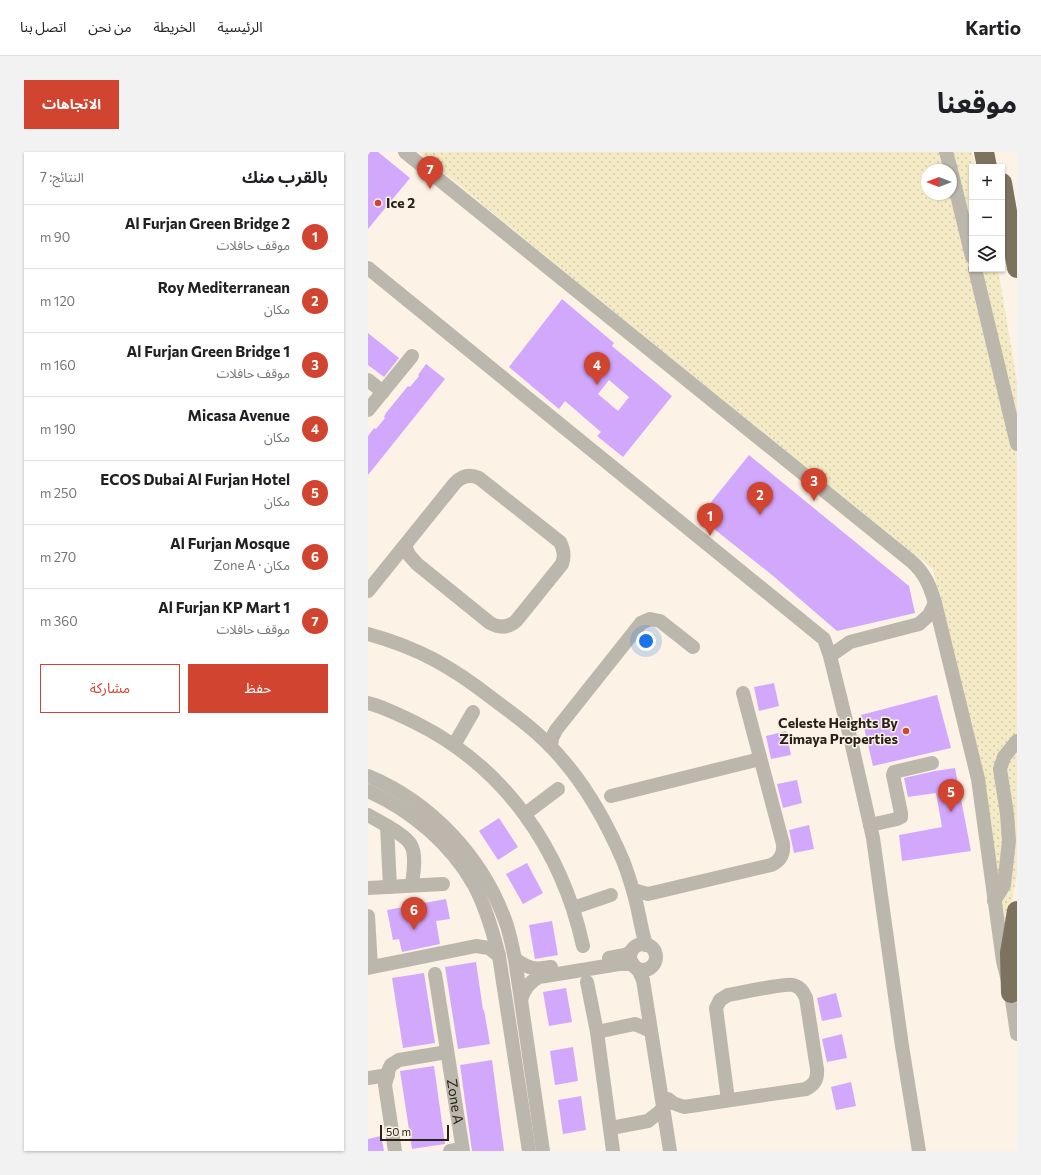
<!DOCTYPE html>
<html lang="ar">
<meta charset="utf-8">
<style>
body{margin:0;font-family:Commissioner,"Noto Sans Arabic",sans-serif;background:#f2f2f2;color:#202124;direction:rtl}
.controls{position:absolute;right:12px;top:12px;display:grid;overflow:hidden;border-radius:0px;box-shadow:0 1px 3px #0004}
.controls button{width:36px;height:36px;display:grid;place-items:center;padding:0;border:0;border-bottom:1px solid #e0e0e0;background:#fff;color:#202124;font:20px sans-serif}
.compass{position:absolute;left:553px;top:12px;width:36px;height:36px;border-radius:50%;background:#fff;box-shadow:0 1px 3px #0004;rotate:270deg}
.scale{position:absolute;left:12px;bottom:10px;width:69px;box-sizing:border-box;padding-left:4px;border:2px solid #28221a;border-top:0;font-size:11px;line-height:14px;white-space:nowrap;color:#28221a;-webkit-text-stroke:3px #fcf2e5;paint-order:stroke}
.you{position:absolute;left:278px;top:489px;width:14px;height:14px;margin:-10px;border:3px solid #fff;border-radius:50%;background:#1a73e8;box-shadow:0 0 0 6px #1a73e833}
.badge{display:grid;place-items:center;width:26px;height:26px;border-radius:50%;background:#d04430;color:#fff;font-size:13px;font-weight:700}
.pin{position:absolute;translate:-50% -33px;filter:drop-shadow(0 1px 2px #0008)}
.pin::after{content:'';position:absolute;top:21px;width:14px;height:12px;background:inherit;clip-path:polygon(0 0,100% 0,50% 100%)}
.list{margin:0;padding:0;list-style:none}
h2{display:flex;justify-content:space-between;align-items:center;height:52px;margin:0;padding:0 16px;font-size:17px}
h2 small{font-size:13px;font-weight:400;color:#757577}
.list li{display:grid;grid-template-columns:26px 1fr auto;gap:12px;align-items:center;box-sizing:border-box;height:64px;padding:0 16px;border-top:1px solid #e0e0e0}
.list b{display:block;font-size:15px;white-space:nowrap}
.list p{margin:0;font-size:13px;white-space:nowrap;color:#757577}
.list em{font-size:13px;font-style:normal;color:#757577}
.actions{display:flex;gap:8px;padding:12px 16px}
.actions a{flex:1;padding:9px 0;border:1px solid #d04430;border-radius:0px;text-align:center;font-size:14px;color:#d04430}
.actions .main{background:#d04430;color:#fff}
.icon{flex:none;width:22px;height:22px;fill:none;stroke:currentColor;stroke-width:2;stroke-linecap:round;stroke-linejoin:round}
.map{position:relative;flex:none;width:649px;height:999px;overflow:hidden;direction:ltr;border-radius:0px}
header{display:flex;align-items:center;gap:24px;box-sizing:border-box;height:56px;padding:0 20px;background:#fff;border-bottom:1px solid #e0e0e0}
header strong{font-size:19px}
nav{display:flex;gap:22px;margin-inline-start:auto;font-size:14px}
.intro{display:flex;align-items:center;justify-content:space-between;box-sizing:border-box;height:96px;padding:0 24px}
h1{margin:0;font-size:28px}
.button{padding:10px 18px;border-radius:0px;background:#d04430;color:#fff;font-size:14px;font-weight:700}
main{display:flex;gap:24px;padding:0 24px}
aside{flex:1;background:#fff;border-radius:0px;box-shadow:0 1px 3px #0004}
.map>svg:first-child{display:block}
</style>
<header>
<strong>Kartio</strong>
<nav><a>الرئيسية</a><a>الخريطة</a><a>من نحن</a><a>اتصل بنا</a></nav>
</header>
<div class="intro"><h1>موقعنا</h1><a class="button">الاتجاهات</a></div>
<main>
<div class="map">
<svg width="649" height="999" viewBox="0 0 649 999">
<defs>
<pattern id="sand-dots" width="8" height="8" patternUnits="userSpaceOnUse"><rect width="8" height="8" fill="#f4eac5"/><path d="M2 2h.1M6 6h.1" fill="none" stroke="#d1c8a9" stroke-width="1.8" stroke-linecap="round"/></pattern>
</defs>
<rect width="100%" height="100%" fill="#fcf2e5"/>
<path fill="url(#sand-dots)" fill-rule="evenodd" d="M51,0h553l3,15h-3v102h26l19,113v492l-12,63 -20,-154 -52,-214 -336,-271zM559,18h24v24h-24z"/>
<g fill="#d2a8fd" fill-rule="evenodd">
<polygon points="2,0 10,0 42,26 0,77 0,3"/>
<path d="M194,147l52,44 -2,3 60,50 -49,61 -26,-21 4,-4 -36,-31 -6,8 -50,-42zM241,228l20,17 -11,14 -20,-17z"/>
<polygon points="0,181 31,206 16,225 0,213"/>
<polygon points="58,212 77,227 0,323 0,284 6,276 8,277 17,266 16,265 18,261 40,234 42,235 51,224 50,223"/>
<polygon points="381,303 541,434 547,461 469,479 404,423 331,365"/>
<polygon points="406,531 411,554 391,559 386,535"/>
<polygon points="569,543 583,596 505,614 493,563"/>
<polygon points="418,579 423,603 403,607 398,584"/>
<polygon points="587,616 603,699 534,709 531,683 574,675 568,641 540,645 536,626 567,619"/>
<polygon points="429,628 434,651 415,656 409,632"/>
<polygon points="131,666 150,695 130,708 111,679"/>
<polygon points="441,673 446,697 426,701 421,678"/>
<polygon points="159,711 175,741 155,752 138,722"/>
<polygon points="78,747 82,767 68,769 72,792 34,800 31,787 25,788 19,758"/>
<polygon points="184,769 190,803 167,807 161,773"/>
<polygon points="108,810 115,858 116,858 122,892 90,897 77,815"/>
<polygon points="56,821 67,891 35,896 24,826"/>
<polygon points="198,836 204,870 181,874 175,840"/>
<polygon points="468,841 474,865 454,869 449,846"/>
<polygon points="474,882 479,906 459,910 454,887"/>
<polygon points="205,895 210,929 187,933 182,899"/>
<polygon points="124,908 136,999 104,999 92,913"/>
<polygon points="66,914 77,992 44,997 32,919"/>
<polygon points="483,930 488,954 468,958 463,935"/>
<polygon points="213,944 218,978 195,982 190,948"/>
<polygon points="13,984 16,999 0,999 0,987"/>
</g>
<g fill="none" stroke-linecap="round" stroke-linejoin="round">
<g stroke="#bcb7ad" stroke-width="14">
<path d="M37,0l506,409c14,12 19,25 24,42l43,176 25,182 8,32 6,41"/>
<polyline points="578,0 583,18"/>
<polyline points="583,18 604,105"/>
<polyline points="0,116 456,487 462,504 483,589 505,686 534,894 551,999"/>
<polyline points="607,117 649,292"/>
<polyline points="0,228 15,240"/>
<polyline points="0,258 44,204"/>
<path d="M0,439l87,-108c7,-7 15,-9 24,-5l81,64c4,8 5,14 2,22l-46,57c-8,7 -17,7 -26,2l-73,-59 -8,-9 -4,-10"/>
<path d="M0,482c51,14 84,33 125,65 17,13 35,25 50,40 36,34 62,79 81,124 5,14 10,29 13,43 3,13 5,26 9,39"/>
<polyline points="462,504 482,490 551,472 561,463 567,451"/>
<path d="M0,551c16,4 32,12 48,20 89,44 146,127 167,223"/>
<polyline points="86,593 105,560"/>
<polyline points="183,595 184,586 188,578 273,471 282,467 292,469 325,495"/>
<path d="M0,624c63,26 114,81 137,144 5,13 7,26 10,39l28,192"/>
<path d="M0,639c43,19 83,53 106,94 12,22 19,47 25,71l30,195"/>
<polyline points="243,644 392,607"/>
<polyline points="157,662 190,637"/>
<path d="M0,663c10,6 38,20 43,30 6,11 2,29 1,40"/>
<polyline points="502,673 529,667 533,665 533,661 525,623 526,620 564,611"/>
<polyline points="19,674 22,735"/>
<polyline points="0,736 75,732"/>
<path d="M265,738l15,4 123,-29c9,-4 13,-11 12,-21l-40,-151"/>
<polyline points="626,749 636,733 641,689 639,662 632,617 636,605 649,589"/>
<polyline points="205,756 243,743"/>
<polyline points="0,764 3,815"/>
<circle cx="275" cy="805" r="13"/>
<polyline points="241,806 257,803 263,800"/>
<path d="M147,807c14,10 19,11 36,8"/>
<polyline points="0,816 108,794 121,796 131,804"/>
<polyline points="270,817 275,828 302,999"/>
<path id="s1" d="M67,822l28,177"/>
<polyline points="219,830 229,880 245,999"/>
<path d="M153,848c3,-11 8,-18 18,-23l80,-13h14"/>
<polyline points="229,880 267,872 283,879"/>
<polyline points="0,926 20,923"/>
<path d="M300,947l5,4 11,4 122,-18c8,-4 12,-10 11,-20l-11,-71c-3,-7 -6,-11 -13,-13 -9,-2 -53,8 -65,10l-8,5 -4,8 12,92"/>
<polyline points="243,976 280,969 295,957"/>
<polyline points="27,999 17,933 21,917 23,913 31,908 79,900"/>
<polyline points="82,999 94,997"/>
</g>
<g stroke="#7d725d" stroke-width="20">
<polyline points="616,0 619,15"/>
<polyline points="634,31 649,116"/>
<polyline points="643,841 642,801 649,759"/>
</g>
</g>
<g fill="#d04430" stroke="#fcf2e5" stroke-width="1.5">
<circle cx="10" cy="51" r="4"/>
<circle cx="538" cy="579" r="4"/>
</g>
<g text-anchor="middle" stroke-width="3" stroke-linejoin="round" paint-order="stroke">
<g font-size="14" font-weight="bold" fill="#28221a" stroke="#fcf2e5" text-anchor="start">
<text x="18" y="56">Ice 2</text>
<text x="530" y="576" text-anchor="end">Celeste Heights By<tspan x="530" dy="16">Zimaya Properties</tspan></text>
</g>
<g font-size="14" fill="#28221a" stroke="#fcf2e5">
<text dy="5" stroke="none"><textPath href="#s1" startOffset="129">Zone A</textPath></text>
</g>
</g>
</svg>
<div class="controls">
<button>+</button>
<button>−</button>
<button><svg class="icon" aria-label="layers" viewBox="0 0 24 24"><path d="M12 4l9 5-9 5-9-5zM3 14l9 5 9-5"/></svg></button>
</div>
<svg class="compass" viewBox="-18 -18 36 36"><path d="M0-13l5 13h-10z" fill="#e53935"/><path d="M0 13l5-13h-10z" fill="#757577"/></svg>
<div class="scale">50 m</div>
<div class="you"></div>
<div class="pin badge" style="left:342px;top:384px">1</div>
<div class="pin badge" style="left:392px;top:363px">2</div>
<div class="pin badge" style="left:446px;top:349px">3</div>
<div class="pin badge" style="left:229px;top:233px">4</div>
<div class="pin badge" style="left:583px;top:660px">5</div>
<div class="pin badge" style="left:46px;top:778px">6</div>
<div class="pin badge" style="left:62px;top:37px">7</div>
</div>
<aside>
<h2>بالقرب منك<small>النتائج: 7</small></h2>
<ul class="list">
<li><span class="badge">1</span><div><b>Al Furjan Green Bridge 2</b><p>موقف حافلات</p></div><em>90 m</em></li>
<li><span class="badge">2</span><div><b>Roy Mediterranean</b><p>مكان</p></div><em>120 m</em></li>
<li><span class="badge">3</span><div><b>Al Furjan Green Bridge 1</b><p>موقف حافلات</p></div><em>160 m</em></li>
<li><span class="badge">4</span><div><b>Micasa Avenue</b><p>مكان</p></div><em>190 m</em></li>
<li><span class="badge">5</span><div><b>ECOS Dubai Al Furjan Hotel</b><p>مكان</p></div><em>250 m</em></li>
<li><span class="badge">6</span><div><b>Al Furjan Mosque</b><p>مكان · Zone A</p></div><em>270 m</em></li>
<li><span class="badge">7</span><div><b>Al Furjan KP Mart 1</b><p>موقف حافلات</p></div><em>360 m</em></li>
</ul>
<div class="actions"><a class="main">حفظ</a><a>مشاركة</a></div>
</aside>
</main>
